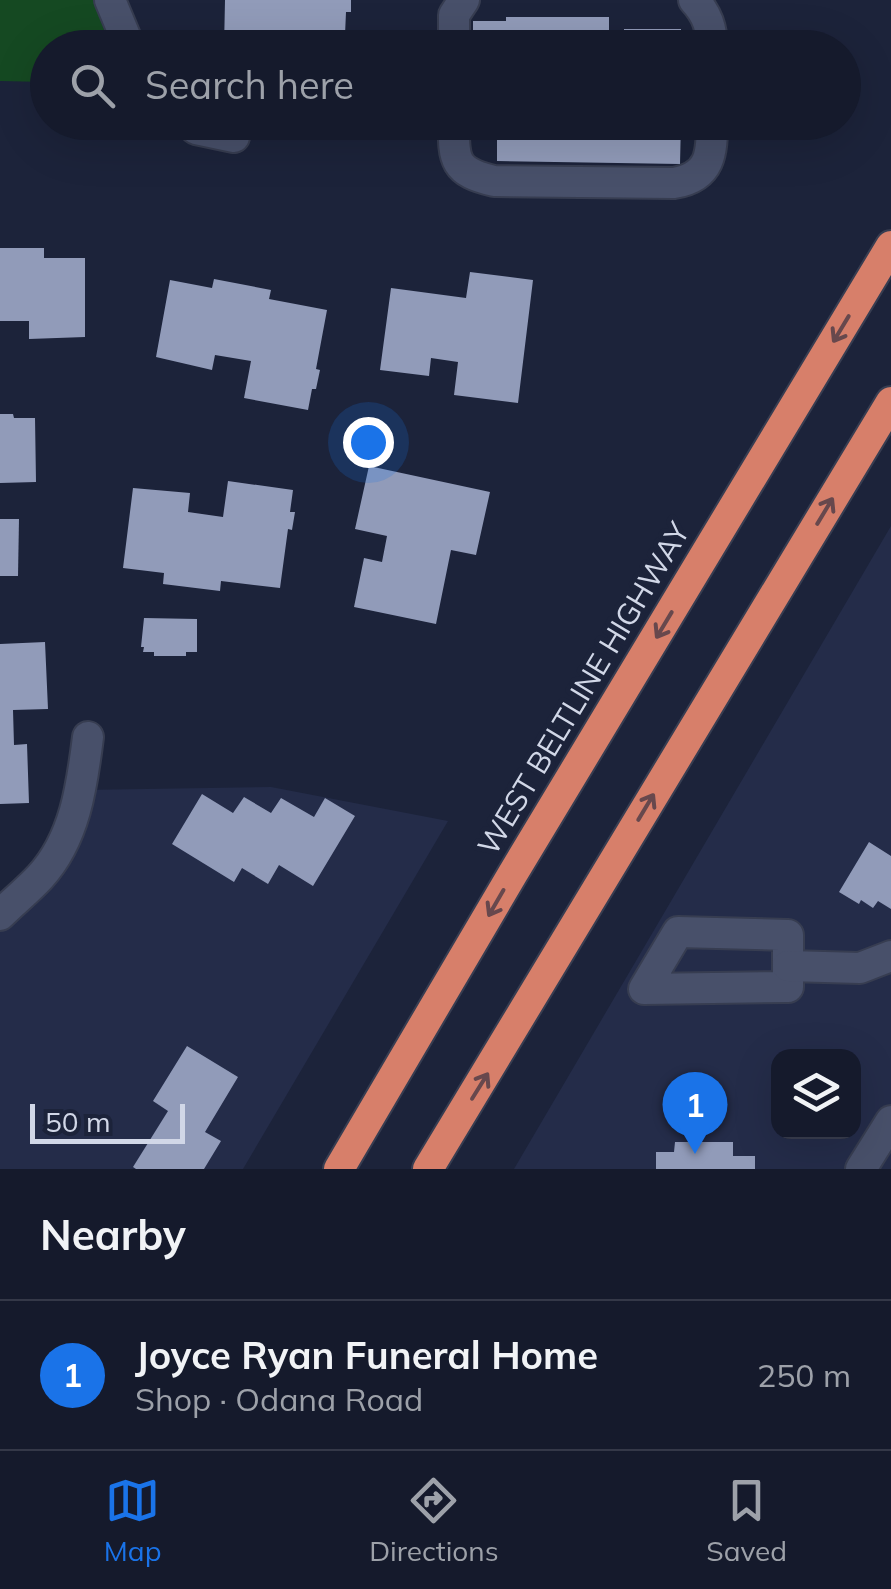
<!DOCTYPE html>
<meta charset="utf-8">
<style>
body{margin:0;font-family:Mulish,sans-serif;background:#1e2334;color:#f1f3f6}
.controls{position:absolute;right:30px;bottom:30px;display:grid;overflow:hidden;border-radius:20px;box-shadow:0 10px 40px #0002}
.controls button{width:90px;height:90px;display:grid;place-items:center;padding:0;border:0;border-bottom:2px solid #343848;background:#151a2c;color:#f1f3f6;font:50px sans-serif}
.scale{position:absolute;left:30px;bottom:25px;width:155px;box-sizing:border-box;padding-left:10px;border:5px solid #d1d7e7;border-top:0;font-size:28px;line-height:35px;white-space:nowrap;color:#d1d7e7;-webkit-text-stroke:8px #1c233a;paint-order:stroke}
.you{position:absolute;left:368px;top:442px;width:35px;height:35px;margin:-25px;border:8px solid #fff;border-radius:50%;background:#1a73e8;box-shadow:0 0 0 15px #1a73e833}
.badge{display:grid;place-items:center;width:65px;height:65px;border-radius:50%;background:#1a73e8;color:#fff;font-size:32px;font-weight:700}
.pin{position:absolute;translate:-50% -82px;filter:drop-shadow(0 2px 5px #0008)}
.pin::after{content:'';position:absolute;top:52px;width:35px;height:30px;background:inherit;clip-path:polygon(0 0,100% 0,50% 100%)}
.list{margin:0;padding:0;list-style:none}
h2{display:flex;justify-content:space-between;align-items:center;height:130px;margin:0;padding:0 40px;font-size:42px}
h2 small{font-size:32px;font-weight:400;color:#9da1a9}
.list li{display:grid;grid-template-columns:65px 1fr auto;gap:30px;align-items:center;box-sizing:border-box;height:150px;padding:0 40px;border-top:2px solid #343848}
.list b{display:block;font-size:38px;white-space:nowrap}
.list p{margin:0;font-size:32px;white-space:nowrap;color:#9da1a9}
.list em{font-size:32px;font-style:normal;color:#9da1a9}
.icon{flex:none;width:55px;height:55px;fill:none;stroke:currentColor;stroke-width:2;stroke-linecap:round;stroke-linejoin:round}
.map{position:relative;flex:none;width:891px;height:1169px;overflow:hidden}
.search{position:absolute;background:#151a2c;box-shadow:0 10px 40px #0002;left:30px;right:30px;top:30px;height:110px;display:flex;align-items:center;gap:25px;box-sizing:border-box;padding:0 35px;border-radius:55px;color:#9da1a9;font-size:38px}
.sheet{height:280px;background:#151a2c}
nav{display:flex;justify-content:space-around;align-items:center;box-sizing:border-box;height:140px;border-top:2px solid #343848;background:#151a2c;font-size:28px;color:#9da1a9}
nav a{display:grid;justify-items:center;gap:5px}
nav .on{color:#1a73e8}
.map>svg:first-child{display:block}
</style>
<div class="map">
<svg width="891" height="1169" viewBox="0 0 891 1169">
<rect width="100%" height="100%" fill="#1c233a"/>
<g fill="#242c49" fill-rule="evenodd">
<path d="M891,526v643h-377zM778,1056h76v76h-76z"/>
<polygon points="271,787 448,821 243,1169 0,1169 0,915 82,790"/>
</g>
<polygon fill="#154922" points="0,0 96,0 101,22 111,47 48,48 47,82 0,81"/>
<g fill="#919bb9">
<polygon points="225,0 351,0 351,12 346,12 345,35 343,35 343,38 303,38 303,48 224,48"/>
<polygon points="506,17 609,17 609,48 473,48 473,21 506,21"/>
<rect x="624" y="29" width="57" height="19"/>
<polygon points="500,122 681,122 680,164 497,161 497,134 500,134"/>
<polygon points="0,248 44,248 44,258 85,258 85,337 29,339 29,321 0,321"/>
<polygon points="470,272 533,280 518,403 454,395 458,362 431,358 429,376 380,370 391,288 466,298"/>
<polygon points="214,279 271,290 269,299 327,310 316,369 320,370 316,389 312,389 308,410 244,398 251,361 215,355 212,370 156,357 170,280 212,288"/>
<polygon points="0,414 13,414 14,418 35,418 36,482 0,483"/>
<polygon points="369,466 490,492 476,555 451,550 436,624 354,607 364,558 382,562 387,536 355,529"/>
<polygon points="228,481 293,490 290,512 295,512 292,530 288,529 280,588 221,581 220,591 163,584 164,573 123,568 133,488 190,493 188,512 223,517"/>
<polygon points="0,519 19,519 18,576 0,576"/>
<polygon points="144,618 197,619 197,652 186,652 186,656 154,656 154,652 143,652 144,647 141,647"/>
<polygon points="45,642 48,709 13,710 14,745 27,744 29,803 0,804 0,644"/>
<polygon points="202,794 233,813 244,797 271,813 281,798 314,817 325,798 355,816 313,886 279,865 268,884 242,868 234,882 172,844"/>
<polygon points="869,842 891,856 891,909 878,901 873,908 861,900 859,904 839,892"/>
<polygon points="187,1046 238,1077 205,1132 221,1141 204,1169 136,1169 133,1167 168,1111 153,1101"/>
<polygon points="675,1142 733,1142 733,1156 755,1156 755,1169 656,1169 656,1152 674,1152"/>
</g>
<g fill="none" stroke-linecap="round" stroke-linejoin="round">
<defs>
<g id="minor">
<polyline points="110,0 130,48"/>
<path d="M694,0c13,14 18,28 18,48"/>
<polyline points="454,48 454,15 464,0"/>
<polyline points="188,122 196,129 234,137"/>
<path d="M454,122c-1,39 1,50 40,59l180,2c37,-6 38,-30 38,-61"/>
<path d="M0,915c13,-13 28,-25 40,-38 35,-38 42,-91 48,-140"/>
<polygon points="678,932 788,935 788,987 644,989"/>
<polyline points="788,966 860,968 891,956"/>
<polyline points="861,1169 891,1121"/>
</g>
<g id="highway">
<polyline points="339,1169 512,875 891,246"/>
<polyline points="428,1169 891,402"/>
</g>
</defs>
<use href="#minor" stroke="#373d51" stroke-width="34"/>
<use href="#highway" stroke="#373d51" stroke-width="34"/>
<use href="#minor" stroke="#48506a" stroke-width="30"/>
<use href="#highway" stroke="#d77f6a" stroke-width="30"/>
</g>
<defs><path id="oneway-shaft" d="M-6 0H5M1.5-3L5.5 0L1.5 3" fill="none" stroke-width="1.6" stroke-linecap="round" stroke-linejoin="round" transform="scale(2.5)"/></defs>
<g stroke="#67484d">
<use href="#oneway-shaft" transform="translate(841 329) rotate(121)"/>
<use href="#oneway-shaft" transform="translate(825 511) rotate(-59)"/>
<use href="#oneway-shaft" transform="translate(664 625) rotate(121)"/>
<use href="#oneway-shaft" transform="translate(646 807) rotate(-59)"/>
<use href="#oneway-shaft" transform="translate(496 903) rotate(120)"/>
<use href="#oneway-shaft" transform="translate(480 1086) rotate(-58)"/>
</g>
<g text-anchor="middle" stroke-width="10" stroke-linejoin="round" paint-order="stroke">
<g font-size="30" fill="#d1d7e7" stroke="#1c233a">
<text transform="translate(584 689) rotate(-59)" y="10">WEST BELTLINE HIGHWAY</text>
</g>
</g>
</svg>
<div class="controls">
<button><svg class="icon" aria-label="layers" viewBox="0 0 24 24"><path d="M12 4l9 5-9 5-9-5zM3 14l9 5 9-5"/></svg></button>
</div>
<div class="scale">50 m</div>
<div class="you"></div>
<div class="pin badge" style="left:695px;top:1154px">1</div>
<div class="search"><svg class="icon" aria-label="search" viewBox="0 0 24 24"><circle cx="10" cy="10" r="6"/><path d="M15 15l6 6"/></svg>Search here</div>
</div>
<section class="sheet">
<h2>Nearby<small></small></h2>
<ul class="list">
<li><span class="badge">1</span><div><b>Joyce Ryan Funeral Home</b><p>Shop · Odana Road</p></div><em>250 m</em></li>
</ul>
</section>
<nav>
<a class="on"><svg class="icon" aria-label="map" viewBox="0 0 24 24"><path d="M3 6l6-2 6 2 6-2v14l-6 2-6-2-6 2zM9 4v14M15 6v14"/></svg>Map</a>
<a><svg class="icon" aria-label="directions" viewBox="0 0 24 24"><path d="M12 3l9 9-9 9-9-9zM9 14v-3h6M13 9l2 2-2 2"/></svg>Directions</a>
<a><svg class="icon" aria-label="saved" viewBox="0 0 24 24"><path d="M7 4h10v16l-5-4-5 4z"/></svg>Saved</a>
</nav>
